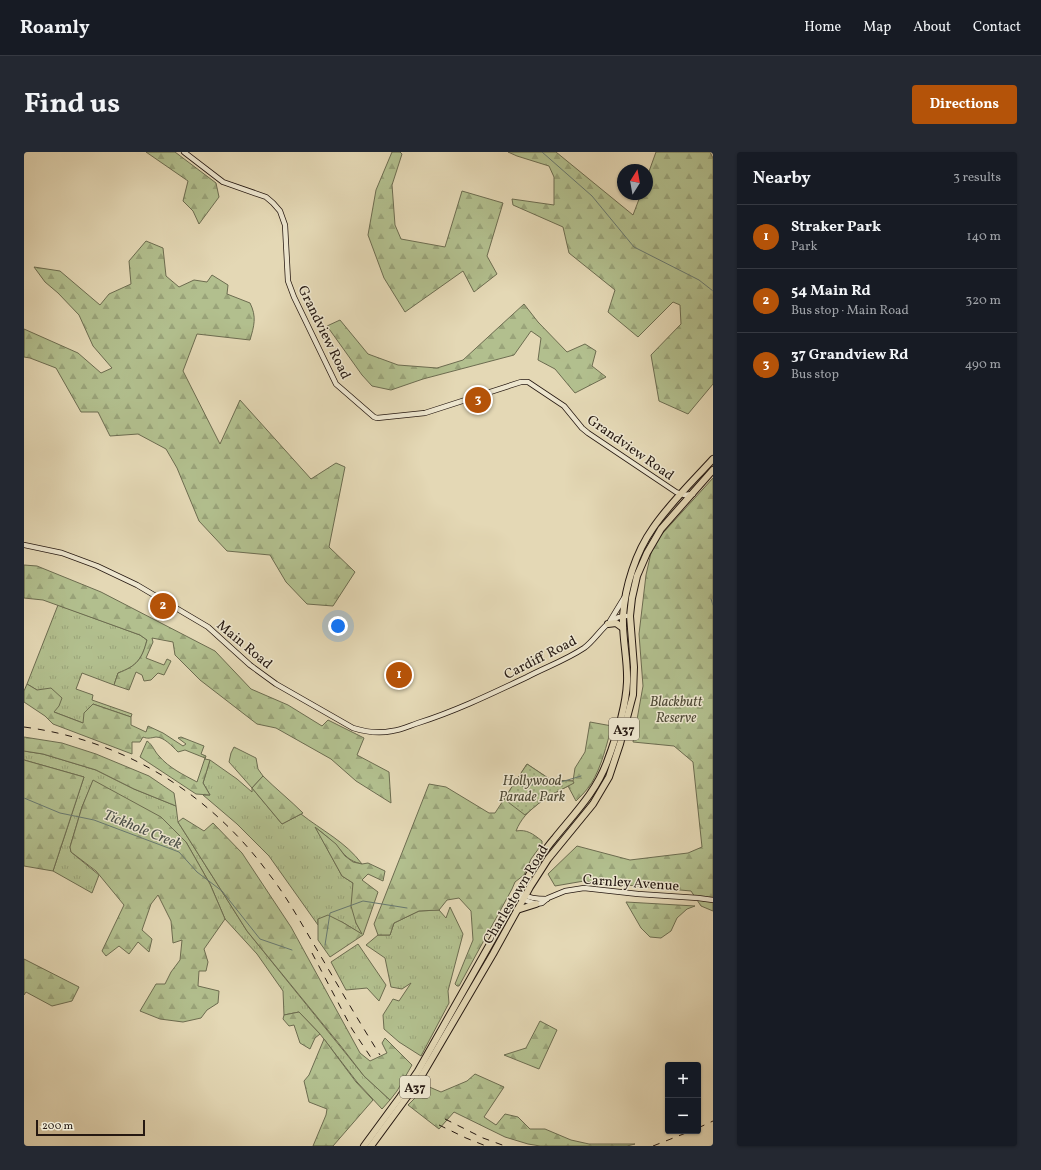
<!DOCTYPE html>
<meta charset="utf-8">
<style>
body{margin:0;font-family:Vollkorn,serif;background:#242831;color:#f1f3f6}
.controls{position:absolute;right:12px;bottom:12px;display:grid;overflow:hidden;border-radius:4px;box-shadow:0 1px 3px #0004}
.controls button{width:36px;height:36px;display:grid;place-items:center;padding:0;border:0;border-bottom:1px solid #363941;background:#171b24;color:#f1f3f6;font:20px sans-serif}
.compass{position:absolute;left:593px;top:12px;width:36px;height:36px;border-radius:50%;background:#171b24;box-shadow:0 1px 3px #0004;rotate:11deg}
.scale{position:absolute;left:12px;bottom:10px;width:109px;box-sizing:border-box;padding-left:4px;border:2px solid #251811;border-top:0;font-size:11px;line-height:14px;white-space:nowrap;color:#251811;-webkit-text-stroke:3px #ede6cf;paint-order:stroke}
.you{position:absolute;left:314px;top:474px;width:14px;height:14px;margin:-10px;border:3px solid #fff;border-radius:50%;background:#1a73e8;box-shadow:0 0 0 6px #1a73e833}
.badge{display:grid;place-items:center;width:26px;height:26px;border-radius:50%;background:#b45309;color:#fff;font-size:13px;font-weight:700}
.pin{position:absolute;translate:-50% -50%;border:2px solid #fff;box-shadow:0 1px 4px #0006}
.list{margin:0;padding:0;list-style:none}
h2{display:flex;justify-content:space-between;align-items:center;height:52px;margin:0;padding:0 16px;font-size:17px}
h2 small{font-size:13px;font-weight:400;color:#9ea1a6}
.list li{display:grid;grid-template-columns:26px 1fr auto;gap:12px;align-items:center;box-sizing:border-box;height:64px;padding:0 16px;border-top:1px solid #363941}
.list b{display:block;font-size:15px;white-space:nowrap}
.list p{margin:0;font-size:13px;white-space:nowrap;color:#9ea1a6}
.list em{font-size:13px;font-style:normal;color:#9ea1a6}
.map{position:relative;flex:none;width:689px;height:994px;overflow:hidden;border-radius:4px}
header{display:flex;align-items:center;gap:24px;box-sizing:border-box;height:56px;padding:0 20px;background:#171b24;border-bottom:1px solid #363941}
header strong{font-size:19px}
nav{display:flex;gap:22px;margin-inline-start:auto;font-size:14px}
.intro{display:flex;align-items:center;justify-content:space-between;box-sizing:border-box;height:96px;padding:0 24px}
h1{margin:0;font-size:28px}
.button{padding:10px 18px;border-radius:4px;background:#b45309;color:#fff;font-size:14px;font-weight:700}
main{display:flex;gap:24px;padding:0 24px}
aside{flex:1;background:#171b24;border-radius:4px;box-shadow:0 1px 3px #0004}
.map>svg:first-child{display:block}
</style>
<header>
<strong>Roamly</strong>
<nav><a>Home</a><a>Map</a><a>About</a><a>Contact</a></nav>
</header>
<div class="intro"><h1>Find us</h1><a class="button">Directions</a></div>
<main>
<div class="map">
<svg width="689" height="994" viewBox="0 0 689 994">
<defs>
<pattern id="grass-tufts" width="24" height="20" patternUnits="userSpaceOnUse"><rect width="24" height="20" fill="#b2bf8e"/><path d="M3 7l-1-3M5 7V3M7 7l1-3M15 17l-1-3M17 17v-4M19 17l1-3" fill="none" stroke="#99a379"/></pattern>
<pattern id="forest-firs" width="22" height="20" patternUnits="userSpaceOnUse"><rect width="22" height="20" fill="#b2bf8e"/><path d="M5 1l3.5 6h-7zM16 11l3.5 6h-7z" fill="#99a379"/></pattern>
<pattern id="park-dots" width="8" height="8" patternUnits="userSpaceOnUse"><rect width="8" height="8" fill="#b2bf8e"/><path d="M2 2h.1M6 6h.1" fill="none" stroke="#99a379" stroke-width="1.8" stroke-linecap="round"/></pattern>
</defs>
<rect width="100%" height="100%" fill="#e4d8b5"/>
<filter id="stains"><feTurbulence type="fractalNoise" baseFrequency=".005" numOctaves="4"/><feColorMatrix values="0 0 0 0 .2 0 0 0 0 .09 0 0 0 0 .02 0 0 0 .5 -.17"/></filter>
<radialGradient id="worn" r=".72"><stop offset=".6" stop-color="#630" stop-opacity="0"/><stop offset="1" stop-color="#630" stop-opacity=".3"/></radialGradient>
<g fill="url(#grass-tufts)" stroke="#6c6c50">
<path d="M34,453l82,30 7,5c-5,19 -10,26 -29,33l-4,12 -32,-12 -6,16 17,6 -1,5 40,14 -1,3 -38,-13 -10,19 -29,-11 -17,-22 -10,-6z"/>
<path d="M210,595l22,11 2,11 5,7 -11,12 30,36 19,-10c20,16 45,28 61,50 -14,-3 -17,-9 -26,-19 -6,-6 -13,-12 -20,-17l26,48 11,7 3,40 7,12 -21,-13 -24,-3v6l-49,-69 -32,-32 -34,-29h7l-7,-12 7,-23 27,19 15,13v-4l-23,-26 2,-9z"/>
<polygon points="0,599 19,602 72,618 110,637 152,654 154,670 223,779 340,924 366,948 358,957 333,930 296,882 275,860 260,863 259,839 233,802 201,767 186,732 162,690 69,629 58,655 46,695 47,700 75,723 68,741 29,719 60,625 0,608"/>
<polygon points="426,755 439,782 424,839 425,851 397,904 375,890 360,877 359,863 369,847 375,849 387,831 378,837 367,835 361,806 342,793 354,783 366,783 370,771 395,759 415,758 422,766"/>
<polygon points="334,792 362,833 355,849 343,836 322,838 307,810"/>
</g>
<g fill="url(#forest-firs)" stroke="#6c6c50">
<polygon points="122,0 151,0 192,31 195,45 175,72 169,59 159,49 164,29"/>
<polygon points="368,0 376,0 378,2 368,33 371,73 377,87 421,95 438,39 479,51 463,104 473,122 450,140 439,119 381,160 360,126 344,83 352,38"/>
<polygon points="484,0 532,0 609,63 617,42 623,42 623,25 632,0 686,0 689,6 689,232 664,262 635,249 627,203 657,172 656,153 649,150 614,185 584,160 591,138 545,101 539,75 489,53 488,47 530,53 530,25 525,14 493,4"/>
<path d="M122,89l17,7 3,28 13,11 15,-7 13,2 5,-7 16,10 -1,9 23,9c7,14 4,23 0,37l-53,-6 -14,37 37,73 20,-44 71,79 25,-16 9,4 -16,80 26,25 -22,34 -26,-2 -21,-22 -16,-27 -43,-4 -28,-30 -22,-53 -11,-19 -28,-15 -28,2 -12,-24h-17l-25,-44 -26,-10 -6,-1v-28l54,24 23,20 11,-5 -19,-22 -14,-31 -21,-22 -13,-11 -11,-15 26,4 40,34 9,-11 22,-10 -2,-23z"/>
<polygon points="500,152 514,170 543,200 561,192 572,199 568,214 582,225 551,241 531,217 514,208 517,186 507,179 490,203 399,227 367,238 348,234 338,223 303,174 316,168 344,202 374,213 413,216 439,208"/>
<polygon points="689,326 689,759 677,754 667,739 560,729 531,734 524,722 553,694 606,708 664,701 678,695 669,610 650,594 609,590 619,534 615,482 622,423 629,392"/>
<path d="M0,413l13,1 64,26 114,59 36,38 37,16 34,21 6,-6 36,18 -7,17 32,17 2,31 -35,-22 -25,-22 -55,-31 -19,-4 -57,-44 -25,-25 -2,-13 -21,-4 1,4 -7,16 18,7 3,-6 4,2 -7,14 -6,-2 -7,7 -7,1 -2,-6 -6,-3 -7,18 -15,-5 4,-12c19,-7 24,-14 29,-33l-7,-5 -97,-35 -19,-2z"/>
<path d="M3,532l10,6 14,-2 11,10 -3,8 -5,6 29,11 1,-10 9,-9 38,13v8l15,7 2,-6 15,7 20,13 3,-2 -8,-6 3,-1 23,9 -3,8 5,2 -1,3 5,1 -7,23 7,12 -14,-1 -56,-37 7,-16c6,4 7,10 12,15 10,12 25,19 38,26l8,-24 -20,-8 -7,2c-6,-6 -14,-15 -22,-15 -6,1 -8,2 -13,0l-3,5h-8v12l-79,-30 -8,-8 -21,-14v-11z"/>
<path d="M566,570l22,4c-6,20 -10,40 -21,58 -4,6 -10,12 -15,17l-8,-15c-20,11 -43,22 -52,45 11,-2 17,3 26,10v3l-11,15 -7,16 -9,7 -3,7 -53,97h-2l-2,-2 18,-44 -2,-29 -12,-13 -12,2 -8,10 -20,1 -25,12 -4,12h-12l-4,-11 55,-140 17,3 43,26h6l32,-49 24,16 22,1 2,-13 10,-16z"/>
<polygon points="0,585 38,591 72,602 125,624 150,641 152,654 110,637 72,618 19,602 0,599"/>
<polygon points="0,608 60,625 29,719 0,714"/>
<path d="M239,624c13,13 27,24 40,37l-21,11 -30,-36z"/>
<polygon points="69,628 137,665 162,690 186,732 201,767 180,797 184,810 182,819 175,819 174,834 195,839 194,851 183,858 177,866 159,870 136,867 116,859 132,832 141,832 147,820 156,808 158,788 149,791 147,769 134,743 127,752 118,778 128,787 125,800 114,790 105,802 95,794 82,804 78,799 100,753 72,719 47,700 46,695 58,655"/>
<polygon points="159,666 180,679 189,671 218,701 267,775 336,901 346,909 363,901 358,891 361,886 388,913 373,939 366,948 340,924 316,893 223,779 154,670"/>
<polygon points="291,675 312,692 321,704 329,710 338,712 344,711 361,719 359,729 344,722 338,728 354,740 339,783 306,805 294,788 294,767 304,763 318,770 338,782 332,771 327,754 329,731 318,724"/>
<polygon points="602,750 671,754 663,757 653,766 647,779 637,786 626,785 617,776"/>
<polygon points="0,807 55,835 48,849 28,854 2,840 0,843"/>
<polygon points="275,860 296,882 291,886 286,897 276,891 270,873 265,874 259,867 260,863"/>
<polygon points="516,869 533,878 515,917 480,903 502,896"/>
<polygon points="300,887 332,930 349,948 309,994 289,994 302,963 303,957 285,950 280,929 285,923"/>
<polygon points="451,922 480,935 460,965 472,973 481,962 494,965 506,977 521,977 547,988 565,992 611,992 603,994 516,994 504,992 481,985 430,960 415,977 384,953 403,934 417,940 443,929"/>
</g>
<polygon fill="url(#park-dots)" stroke="#6c6c50" points="503,612 527,628 549,629 550,631 521,646 501,663 480,647"/>
<g fill="none" stroke-linecap="round" stroke-linejoin="round">
<g stroke="#687971" stroke-width="1">
<polyline points="518,0 568,44 610,95 675,128 689,139"/>
<polyline points="687,447 689,453"/>
<polyline points="498,634 537,630 557,624"/>
<polyline points="0,646 36,661 70,668 155,700 173,720 198,739 236,787 268,798"/>
<polyline points="301,793 306,761 339,749 383,756"/>
</g>
<defs>
<g id="secondary">
<polyline points="160,0 199,30 242,45 249,51 256,59 261,73 264,129 270,145 312,232 350,265 353,266 401,261 497,230 504,230 540,254 558,276 564,281 652,340 660,343 669,342"/>
<path d="M0,393l38,8 35,13 40,19 71,42 42,38 26,19 77,44c13,4 25,6 39,3 9,-1 17,-5 26,-8 38,-12 73,-29 109,-46 19,-10 39,-17 57,-29 14,-10 23,-32 42,-32"/>
<polyline points="586,469 600,446"/>
<path d="M495,741c10,5 17,6 28,6"/>
<polyline points="492,744 503,749 512,752 518,751 524,746 541,739 560,736 614,742 674,746 689,748"/>
</g>
<g id="highway">
<polyline points="584,472 592,471 599,476"/>
<polyline points="493,758 512,752"/>
<path d="M340,994l36,-49 18,-26 115,-203c7,-10 13,-20 21,-29 20,-25 42,-47 53,-77 9,-24 19,-54 20,-80 1,-22 -5,-44 -4,-66 2,-30 13,-64 30,-88 17,-25 40,-47 60,-69"/>
<polyline points="347,994 394,930 469,802 506,735 524,707 569,652 585,625 596,592 609,543 610,515 606,464 608,446 613,424 623,401 637,377 689,318"/>
</g>
</defs>
<use href="#secondary" stroke="#251811" stroke-width="6"/>
<use href="#highway" stroke="#251811" stroke-width="8"/>
<use href="#secondary" stroke="#ede6cf" stroke-width="4.5"/>
<use href="#highway" stroke="#e4d8b5" stroke-width="6"/>
<g stroke="#251811" stroke-width="1" stroke-dasharray="7 7" stroke-linecap="butt">
<path d="M0,575c99,13 186,66 245,147 18,23 32,49 47,74 21,36 42,72 64,107"/>
<polyline points="288,801 328,877 348,907"/>
<polyline points="421,967 459,986 481,994"/>
<polyline points="415,973 442,986 462,994"/>
<polyline points="674,976 689,969"/>
<polyline points="629,994 667,979"/>
</g>
</g>
<g text-anchor="middle" stroke-width="3" stroke-linejoin="round" paint-order="stroke">
<g fill="#ede6cf" stroke="#61564a" stroke-width="1">
<rect x="585" y="566" width="30" height="22" rx="3"/>
<rect x="376" y="924" width="30" height="22" rx="3"/>
</g>
<g font-size="13" font-weight="bold" fill="#251811">
<text x="600" y="582">A37</text>
<text x="391" y="940">A37</text>
</g>
<g font-size="14" fill="#251811" stroke="#ede6cf">
<text transform="translate(301 180) rotate(64)" y="5">Grandview Road</text>
<text transform="translate(607 295) rotate(35)" y="5">Grandview Road</text>
<text transform="translate(221 492) rotate(40)" y="5">Main Road</text>
<text transform="translate(516 505) rotate(-27)" y="5">Cardiff Road</text>
<text transform="translate(607 730) rotate(4)" y="5">Carnley Avenue</text>
<text transform="translate(491 742) rotate(-59)" y="5">Charlestown Road</text>
</g>
<g font-size="14" font-style="italic" fill="#4f4a36" stroke="#ede6cf">
<text x="652" y="554">Blackbutt<tspan x="652" dy="16">Reserve</tspan></text>
<text x="508" y="633">Hollywood<tspan x="508" dy="16">Parade Park</tspan></text>
</g>
<g font-size="15" font-style="italic" fill="#4c5049" stroke="#ede6cf">
<text transform="translate(119 677) rotate(22)" y="5">Tickhole Creek</text>
</g>
</g>
<rect width="100%" height="100%" filter="url(#stains)"/>
<rect width="100%" height="100%" fill="url(#worn)"/>
</svg>
<div class="controls">
<button>+</button>
<button>−</button>
</div>
<svg class="compass" viewBox="-18 -18 36 36"><path d="M0-13l5 13h-10z" fill="#e53935"/><path d="M0 13l5-13h-10z" fill="#9ea1a6"/></svg>
<div class="scale">200 m</div>
<div class="you"></div>
<div class="pin badge" style="left:375px;top:523px">1</div>
<div class="pin badge" style="left:139px;top:454px">2</div>
<div class="pin badge" style="left:454px;top:248px">3</div>
</div>
<aside>
<h2>Nearby<small>3 results</small></h2>
<ul class="list">
<li><span class="badge">1</span><div><b>Straker Park</b><p>Park</p></div><em>140 m</em></li>
<li><span class="badge">2</span><div><b>54 Main Rd</b><p>Bus stop · Main Road</p></div><em>320 m</em></li>
<li><span class="badge">3</span><div><b>37 Grandview Rd</b><p>Bus stop</p></div><em>490 m</em></li>
</ul>
</aside>
</main>
